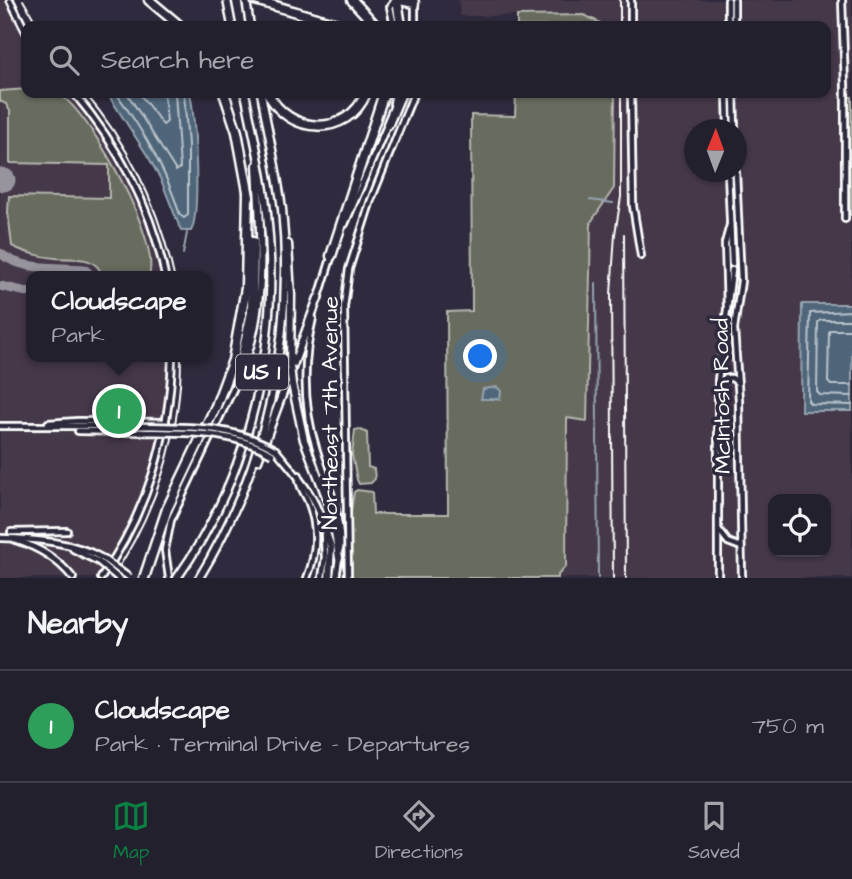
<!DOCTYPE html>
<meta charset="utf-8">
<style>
body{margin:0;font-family:"Architects Daughter",sans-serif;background:#2b2836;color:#f1f3f6}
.controls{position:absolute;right:21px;bottom:21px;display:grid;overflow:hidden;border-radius:14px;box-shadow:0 2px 5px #0004}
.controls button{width:63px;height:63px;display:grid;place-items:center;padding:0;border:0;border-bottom:2px solid #403e4a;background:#23202e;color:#f1f3f6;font:35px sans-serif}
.compass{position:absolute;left:684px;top:119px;width:63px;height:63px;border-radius:50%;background:#23202e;box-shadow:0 2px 5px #0004;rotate:1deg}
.you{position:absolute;left:481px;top:357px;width:24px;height:24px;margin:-18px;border:5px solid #fff;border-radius:50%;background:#1a73e8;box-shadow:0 0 0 10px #1a73e833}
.badge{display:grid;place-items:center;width:46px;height:46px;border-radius:50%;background:#0b8043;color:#fff;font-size:23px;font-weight:700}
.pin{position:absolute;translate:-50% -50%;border:4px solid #fff;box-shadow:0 2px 7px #0006}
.popup{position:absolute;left:26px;top:271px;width:186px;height:91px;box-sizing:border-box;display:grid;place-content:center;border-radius:14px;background:#23202e;filter:drop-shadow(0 2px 5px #0005);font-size:23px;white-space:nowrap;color:#a3a3aa}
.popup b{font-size:26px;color:#f1f3f6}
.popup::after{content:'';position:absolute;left:50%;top:100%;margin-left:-14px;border:14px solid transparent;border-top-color:#23202e}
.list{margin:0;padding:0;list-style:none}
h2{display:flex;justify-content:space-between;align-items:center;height:91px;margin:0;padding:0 28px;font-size:30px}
h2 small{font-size:23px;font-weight:400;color:#a3a3aa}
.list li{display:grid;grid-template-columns:46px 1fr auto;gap:21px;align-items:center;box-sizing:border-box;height:112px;padding:0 28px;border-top:2px solid #403e4a}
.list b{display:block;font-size:26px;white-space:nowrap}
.list p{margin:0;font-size:23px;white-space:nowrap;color:#a3a3aa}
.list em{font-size:23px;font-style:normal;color:#a3a3aa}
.icon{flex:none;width:38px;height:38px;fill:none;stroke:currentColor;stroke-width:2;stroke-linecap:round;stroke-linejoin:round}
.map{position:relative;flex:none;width:852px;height:578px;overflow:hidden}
.search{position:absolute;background:#23202e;box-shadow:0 2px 5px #0004;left:21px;right:21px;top:21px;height:77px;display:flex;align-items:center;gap:18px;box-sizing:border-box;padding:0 24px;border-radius:14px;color:#a3a3aa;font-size:26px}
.sheet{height:203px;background:#23202e}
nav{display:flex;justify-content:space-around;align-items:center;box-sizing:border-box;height:98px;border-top:2px solid #403e4a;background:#23202e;font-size:19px;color:#a3a3aa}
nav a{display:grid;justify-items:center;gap:4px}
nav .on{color:#0b8043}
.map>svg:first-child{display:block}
</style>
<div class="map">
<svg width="852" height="578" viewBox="0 0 852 578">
<rect width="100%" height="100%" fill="#2f2a3d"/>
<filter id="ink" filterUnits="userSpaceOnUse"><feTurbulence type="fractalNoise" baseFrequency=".0143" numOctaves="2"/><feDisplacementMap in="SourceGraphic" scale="14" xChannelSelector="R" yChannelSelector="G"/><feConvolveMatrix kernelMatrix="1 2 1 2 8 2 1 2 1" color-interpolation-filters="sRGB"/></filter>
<g filter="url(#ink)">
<g fill="#443949" fill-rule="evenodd">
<polygon points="0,0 14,0 28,26 26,26 26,93 78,93 103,123 141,188 156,225 170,276 32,276 32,357 177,357 173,413 161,469 140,523 109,578 0,578"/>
<path d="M459,0h393v97h-3l3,207h-50l-1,107h51v167h-294v-3l8,-9 1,-148 20,2 4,-198 23,-34 1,-95h211v-67h-220l-22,-11 -124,1zM694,130h42v42h-42zM773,499h53v53h-53z"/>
</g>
<g fill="#686c5e" stroke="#b4b6ae" stroke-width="2">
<polygon points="584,15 606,26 517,26 517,16"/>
<path d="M26,89v4c12,0 27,-3 37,4 30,22 98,143 86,179h-46c-9,-22 -28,-16 -48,-18 -13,-1 -32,-6 -43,-12l-4,-34 1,-16 100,2v-33l-99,-2v-52l-4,-7 -6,-3v-10z"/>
<polygon points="516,93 615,93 614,188 591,222 587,421 567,418 566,566 558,575 558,578 350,578 349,523 354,492 357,490 372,492 373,514 448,514 447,312 472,311 471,115 515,116"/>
<polygon points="849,97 852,97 852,215 850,215"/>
<polygon points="359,429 367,433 368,467 374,469 375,479 371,483 359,484 357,480 352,455 355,430"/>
</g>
<g fill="#4f667a" stroke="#95a3af" stroke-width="2">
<path d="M107,93h83c5,24 11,120 1,138h-9l-2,-3 -19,-48 -12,-22z"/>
<polygon points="802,304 852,304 852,411 801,411"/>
<polygon points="497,387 501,391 500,399 481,399 483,389"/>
</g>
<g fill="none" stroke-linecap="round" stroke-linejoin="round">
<g stroke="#b9c2ca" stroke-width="2">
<path d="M116,93c27,38 50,76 64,122l4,3 4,-3v-70l-4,-52"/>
<polyline points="127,93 176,171 180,168 175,93"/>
<polyline points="139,93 163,125 167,122 164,93"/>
<polyline points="852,311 810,313 808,401 811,404 852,405"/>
<polyline points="852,320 821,320 818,322 817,392 820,395 852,396"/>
<polyline points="852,330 831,330 829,332 828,382 831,385 852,385"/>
</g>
<g stroke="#95a3af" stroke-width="2">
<polyline points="590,200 613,203"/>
<polyline points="183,254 187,233"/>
<polyline points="596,283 598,578"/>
</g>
<g stroke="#97949e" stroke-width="9">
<path d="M0,253c23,19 56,13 84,16l8,7"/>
<polyline points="0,286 32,293"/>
</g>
<polyline stroke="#97949e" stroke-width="23" points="0,179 4,180"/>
<polyline stroke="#443f50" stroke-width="4.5" stroke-dasharray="4.5 2" stroke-linecap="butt" points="0,430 78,431"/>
<defs>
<g id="minor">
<polyline points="10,0 26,32"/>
<polyline points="631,0 631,26"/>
<polyline points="728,0 728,26"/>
<polyline points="734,0 734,26"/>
<polyline points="842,0 845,86 845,219"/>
<polyline points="394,26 390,7 395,0"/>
<polyline points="415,26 415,1"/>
<path d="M74,93c44,53 78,114 91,183"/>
<polyline points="631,93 633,206 641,256"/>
<polyline points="727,93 728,130"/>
<polyline points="734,93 735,130"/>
<polyline points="393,104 395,93"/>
<polyline points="728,172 732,264"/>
<polyline points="736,172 741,281 734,329 739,400 742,578"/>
<polyline points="345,224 388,123"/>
<polyline points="318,300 332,255"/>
<polyline points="727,308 725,243 730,225"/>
<path d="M313,318c-11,45 -10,89 4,133 10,31 25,65 23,98"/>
<polyline points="719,393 725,378 732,378 737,382"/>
<polyline points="48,423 78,421 166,422"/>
<polyline points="0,426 135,426"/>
<polyline points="78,431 139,432"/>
<path d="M276,450c20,25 39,43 47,75"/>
<path d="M299,475c-1,10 5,17 9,26 10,25 9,52 -1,77"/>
<polyline points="718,529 728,542 741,547"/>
<polyline points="11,532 67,531"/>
<path d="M0,538c34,1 72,3 102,20"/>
<path d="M15,540c23,7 43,19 58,38"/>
<polyline points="73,549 99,562"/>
<path d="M101,578c46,-65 69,-142 71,-221"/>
<polyline points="169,578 165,550 171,520 237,381"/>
<polyline points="322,578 325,558 324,534"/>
<polyline points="336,578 339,558"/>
<polyline points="348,578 344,307 349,269 371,200 414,93"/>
<polyline points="718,578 718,380 732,270"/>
</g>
<g id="major">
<polyline points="227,0 232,26"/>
<polyline points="246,0 250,26"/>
<polyline points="288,244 291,295 290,366"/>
<path d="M242,369c26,-61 18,-139 15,-204"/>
<polyline points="292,384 304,440 332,512 339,558"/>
<polyline points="258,460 318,298"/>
<polyline points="323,524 331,547 329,578"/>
<path d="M177,578c74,-104 104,-238 90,-365 -4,-40 -14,-80 -22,-120"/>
<path d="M199,578c67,-110 96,-241 83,-369 -5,-39 -14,-78 -21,-116"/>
</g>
<g id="highway">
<polyline points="149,0 180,26"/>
<polyline points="255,0 344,26"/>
<polyline points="352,0 376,26"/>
<polyline points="397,0 401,26"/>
<polyline points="400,0 414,3"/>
<polyline points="224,93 237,132 249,197"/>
<path d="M268,93c20,42 80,45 98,0"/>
<polyline points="388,124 401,93"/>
<polyline points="331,256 384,93"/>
<polyline points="237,381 252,312 253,242"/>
<polyline points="144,578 167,509 216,406 233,360 246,288 248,193"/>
</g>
</defs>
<use href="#minor" stroke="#fff" stroke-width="10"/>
<use href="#major" stroke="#fff" stroke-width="11"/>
<use href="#highway" stroke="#fff" stroke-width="13"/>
<use href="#minor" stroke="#2f2a3d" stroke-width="4.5"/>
<use href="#major" stroke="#2f2a3d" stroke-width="6"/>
<use href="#highway" stroke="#2f2a3d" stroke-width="8"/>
<g stroke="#fff" stroke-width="2">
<polyline points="23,0 38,26"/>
<polyline points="620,0 620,26"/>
<path d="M85,93c45,53 74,115 89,183"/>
<polyline points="624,234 626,578"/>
<path d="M112,578c44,-66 69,-142 69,-221"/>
<polyline points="613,578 611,294 615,234 621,197 621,93"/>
</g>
<defs>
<g id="minor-bridge">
<path d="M135,426c48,1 98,-2 141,24"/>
<path d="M139,432c47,1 91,-2 133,22"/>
<polyline points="102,558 130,578"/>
<polyline points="99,562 118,578"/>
</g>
<polyline id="major-bridge" points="290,366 292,384"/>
</defs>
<use href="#minor-bridge" stroke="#fff" stroke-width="10" stroke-linecap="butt"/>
<use href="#major-bridge" stroke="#fff" stroke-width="11" stroke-linecap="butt"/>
<use href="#minor-bridge" stroke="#2f2a3d" stroke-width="4.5"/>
<use href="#major-bridge" stroke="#2f2a3d" stroke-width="6"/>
</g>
</g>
<g text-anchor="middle" stroke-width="7" stroke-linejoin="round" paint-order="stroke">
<rect fill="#2f2a3d" stroke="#c1bfc5" stroke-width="2" x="236" y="354.5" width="52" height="35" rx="5"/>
<g font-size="21" font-weight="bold" fill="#fff">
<text x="262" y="379">US 1</text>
</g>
<g font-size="23" fill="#fff" stroke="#2f2a3d">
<text transform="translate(721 396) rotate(-91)" y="8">McIntosh Road</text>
<text transform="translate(329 413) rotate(-90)" y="8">Northeast 7th Avenue</text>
</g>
</g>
</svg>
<div class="controls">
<button><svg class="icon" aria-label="locate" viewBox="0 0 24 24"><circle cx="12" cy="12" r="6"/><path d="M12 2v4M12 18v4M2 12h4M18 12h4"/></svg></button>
</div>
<svg class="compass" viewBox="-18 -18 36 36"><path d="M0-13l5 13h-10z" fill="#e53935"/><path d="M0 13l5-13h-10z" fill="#a3a3aa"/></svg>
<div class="you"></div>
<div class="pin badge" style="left:119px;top:411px;background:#2e9e5b">1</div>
<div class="popup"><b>Cloudscape</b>Park</div>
<div class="search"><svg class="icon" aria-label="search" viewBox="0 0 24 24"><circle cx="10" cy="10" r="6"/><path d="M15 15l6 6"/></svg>Search here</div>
</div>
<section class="sheet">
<h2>Nearby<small></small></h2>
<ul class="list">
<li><span class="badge" style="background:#2e9e5b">1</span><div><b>Cloudscape</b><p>Park · Terminal Drive - Departures</p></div><em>750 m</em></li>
</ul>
</section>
<nav>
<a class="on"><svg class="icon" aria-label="map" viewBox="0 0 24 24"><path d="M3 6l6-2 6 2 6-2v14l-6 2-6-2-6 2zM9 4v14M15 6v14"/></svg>Map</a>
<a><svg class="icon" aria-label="directions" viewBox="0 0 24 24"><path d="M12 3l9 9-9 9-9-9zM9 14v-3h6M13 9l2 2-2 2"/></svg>Directions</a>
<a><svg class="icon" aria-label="saved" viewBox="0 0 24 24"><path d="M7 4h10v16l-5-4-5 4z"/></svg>Saved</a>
</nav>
